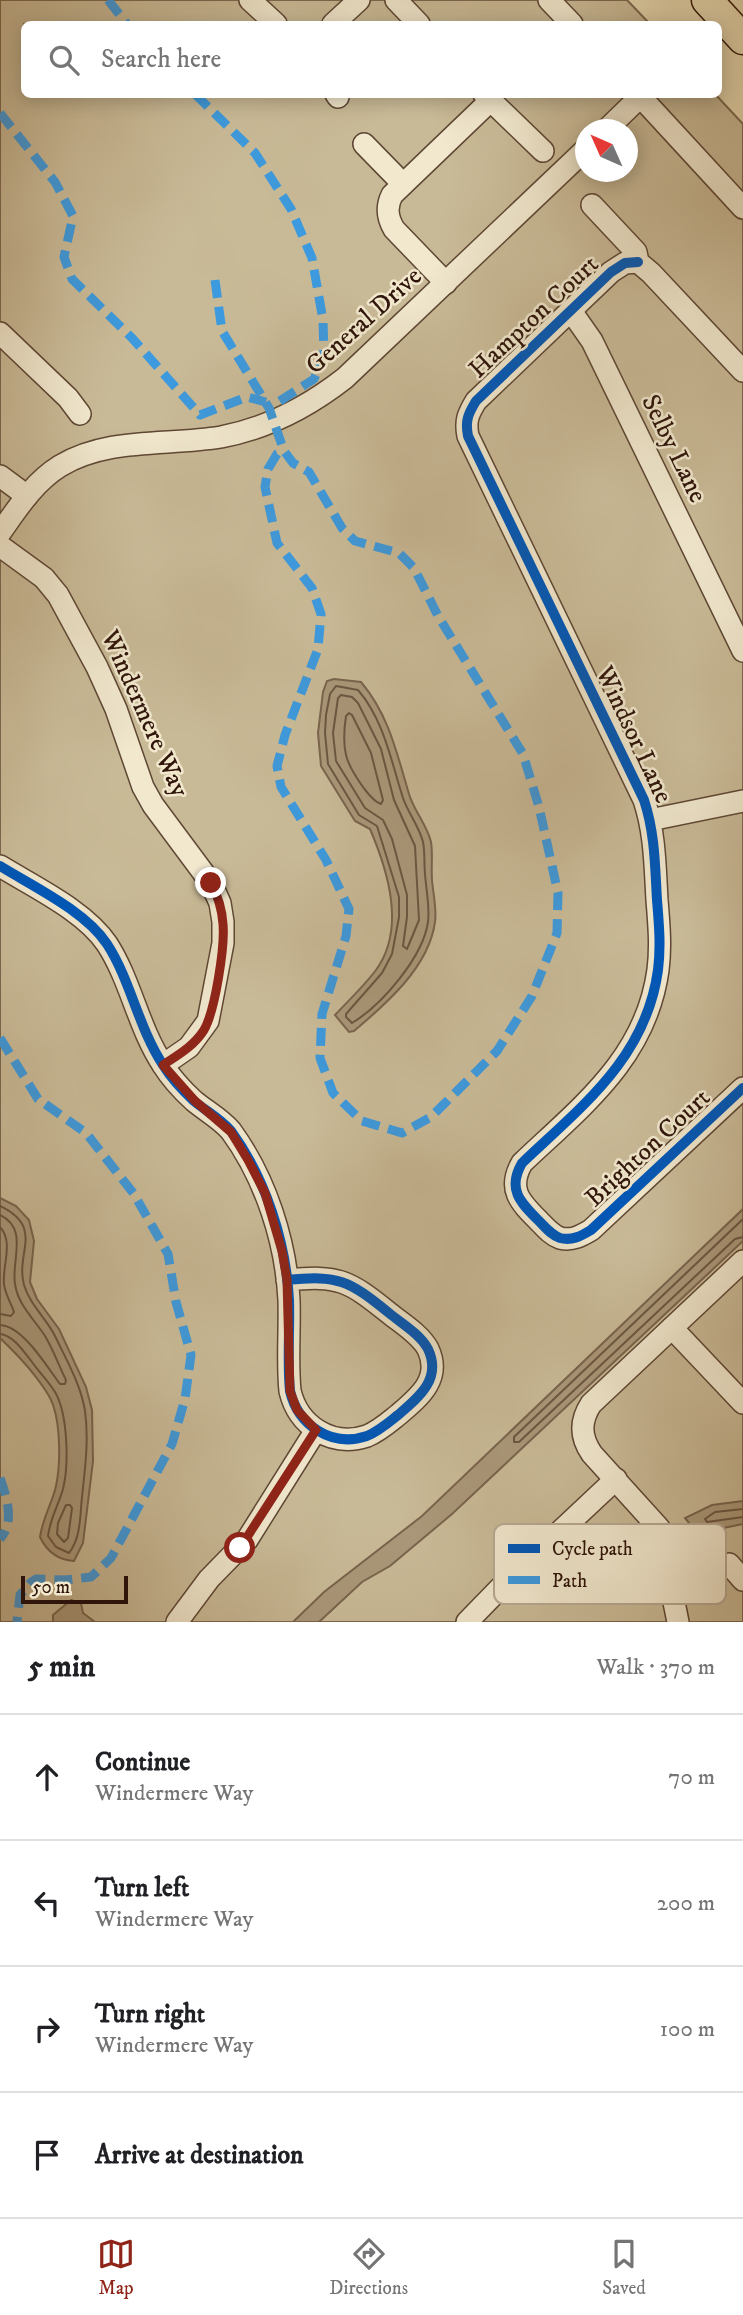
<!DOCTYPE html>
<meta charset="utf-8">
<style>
body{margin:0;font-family:"IM FELL DW Pica",serif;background:#f6f6f6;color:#202124}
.compass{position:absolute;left:575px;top:119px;width:63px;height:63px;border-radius:50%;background:#fff;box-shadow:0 4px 18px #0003;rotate:315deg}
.scale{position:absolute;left:21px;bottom:18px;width:107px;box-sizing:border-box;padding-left:7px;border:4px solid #2f150a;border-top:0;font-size:19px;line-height:24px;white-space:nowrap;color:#2f150a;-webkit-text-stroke:5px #f1e8ce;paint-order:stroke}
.stop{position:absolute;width:21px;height:21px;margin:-16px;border:5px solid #8f2418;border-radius:50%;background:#fff}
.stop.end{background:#8f2418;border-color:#fff;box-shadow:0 2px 7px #0008}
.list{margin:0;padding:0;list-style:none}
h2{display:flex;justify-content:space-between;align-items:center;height:91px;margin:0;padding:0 28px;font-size:30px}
h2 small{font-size:23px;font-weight:400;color:#757577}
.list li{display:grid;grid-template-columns:46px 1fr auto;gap:21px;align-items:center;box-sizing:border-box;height:126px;padding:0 28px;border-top:2px solid #e0e0e0}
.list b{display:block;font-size:26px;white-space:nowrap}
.list p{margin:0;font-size:23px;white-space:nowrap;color:#757577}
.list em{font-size:23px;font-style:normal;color:#757577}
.icon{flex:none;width:38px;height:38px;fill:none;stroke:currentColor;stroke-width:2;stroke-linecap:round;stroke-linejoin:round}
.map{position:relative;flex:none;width:743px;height:1622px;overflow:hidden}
.search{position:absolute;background:#fff;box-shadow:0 4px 18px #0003;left:21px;right:21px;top:21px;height:77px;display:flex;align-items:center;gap:18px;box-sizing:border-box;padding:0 24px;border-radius:10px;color:#757577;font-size:26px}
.sheet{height:595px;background:#fff}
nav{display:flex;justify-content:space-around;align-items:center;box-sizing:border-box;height:98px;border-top:2px solid #e0e0e0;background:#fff;font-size:19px;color:#757577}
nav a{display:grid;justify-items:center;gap:4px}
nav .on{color:#8f2418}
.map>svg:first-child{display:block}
</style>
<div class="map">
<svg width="743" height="1622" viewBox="0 0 743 1622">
<rect width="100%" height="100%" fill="#e9dcb4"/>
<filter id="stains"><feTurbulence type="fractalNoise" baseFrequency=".00286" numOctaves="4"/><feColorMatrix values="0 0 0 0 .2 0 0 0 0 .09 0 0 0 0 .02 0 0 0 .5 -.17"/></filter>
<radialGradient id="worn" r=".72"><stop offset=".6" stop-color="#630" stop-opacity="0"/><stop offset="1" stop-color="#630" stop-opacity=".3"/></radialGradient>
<path fill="#c9ba97" stroke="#7c6850" stroke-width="2" fill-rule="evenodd" d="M0,0h627l23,24h-626v70h691l28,30v1498h-743zM586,130h42v42h-42z"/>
<g fill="#aa987a" stroke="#79644d" stroke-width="2">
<path d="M334,679l27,3c28,33 36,72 48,112 5,17 18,31 22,48 2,12 0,26 1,38 1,13 5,29 3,42 -6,45 -49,82 -81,109l-5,1 -14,-17c14,-15 29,-29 41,-45 30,-41 12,-99 -6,-141l-15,-8 -34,-55 -3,-33 5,-41 4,-11z"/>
<path d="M0,1198l16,8 13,14 5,21 -4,41 7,17 22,30 27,58 6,23 1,51 -10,82 -9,18c-15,-1 -27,-9 -34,-24 3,-21 12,-33 16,-51 5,-24 5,-69 -7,-90 -13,-22 -31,-41 -49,-58z"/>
<polygon points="743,1209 743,1241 452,1514 390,1566 362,1582 319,1622 293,1622 324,1592 422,1516"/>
<polygon points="743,1501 743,1524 714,1530 694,1529 685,1518 712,1505"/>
<polygon points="71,1600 81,1603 83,1613 95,1622 53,1622 53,1615"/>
</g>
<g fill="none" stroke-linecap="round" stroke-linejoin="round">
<g stroke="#6c5642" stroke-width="2">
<path d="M336,686l22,4c26,30 33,71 45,108 5,15 16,28 20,44 2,10 1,21 2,32 1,15 5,33 3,48 -5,35 -46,83 -76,101l-6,-6v-3l36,-41 10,-19 7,-37v-20l-22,-71 -18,-11 -31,-51 -3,-31 1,-18 4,-21z"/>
<polygon points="341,695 352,697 358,703 381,749 394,800 415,846 419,920 407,949 403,946 407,917 407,895 392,839 383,820 365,808 336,761 333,733 338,698"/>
<path d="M349,713l3,2 19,38 12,47 -2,4c-12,-4 -32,-36 -35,-49 -3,-13 -2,-26 0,-39z"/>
<path d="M0,1206c45,22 15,46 24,79 6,20 22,33 31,51 11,23 26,49 30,75 4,28 0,58 -3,86 -2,18 -1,41 -13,56l-13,-6 -8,-11c2,-17 10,-30 15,-47 6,-24 5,-75 -8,-97 -6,-10 -16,-20 -23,-30 -8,-10 -19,-27 -32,-28"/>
<path d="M0,1215c29,14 11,45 15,69 3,21 19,35 30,52 8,13 14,30 21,44l-1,4h-5c-13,-17 -37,-58 -60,-59"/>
<polyline points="743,1219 514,1437 514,1442 519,1442 735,1239 743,1237"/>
<path d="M0,1227c14,15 2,39 4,57 1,10 7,19 10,28l-3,4 -11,-2"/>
<polygon points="66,1505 70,1505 72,1508 68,1538 64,1542 57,1534 58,1523"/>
<polyline points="743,1509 715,1512 705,1519 707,1522 743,1517"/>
</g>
<defs>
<g id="minor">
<polyline points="250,0 276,24"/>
<polyline points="396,0 419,24"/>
<polyline points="549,0 572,24"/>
<polyline points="333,24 359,0"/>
<polyline points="336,94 338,97"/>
<polyline points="484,94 543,151"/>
<polyline points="638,94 743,208"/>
<polyline points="606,130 640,97"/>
<polyline points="364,144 403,184"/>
<polyline points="592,205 636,252 638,262 651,273 743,371"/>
<path d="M638,262l-13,1 -14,9 -135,129c-8,13 -11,20 -8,35l176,364c11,33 11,66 13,100 2,24 4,47 1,70 -12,88 -76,136 -136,193 -15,26 -2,39 16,57 7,7 13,15 22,18 12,3 21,-2 31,-8l152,-142"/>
<path d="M446,283l-52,-54c-7,-12 -8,-22 -2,-34l98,-94"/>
<polyline points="571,311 592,341 743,651"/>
<polyline points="0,333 68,398 80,414"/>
<polyline points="0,476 27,496"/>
<path d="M0,533c17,-24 34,-51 60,-67 48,-29 107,-20 161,-29 47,-9 87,-30 124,-59l241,-229"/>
<polyline points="0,546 44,578 58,595 97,667 116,709 143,787 153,805 211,883 220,903 223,922 223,943 208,1021 189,1047 163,1065"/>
<polyline points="650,820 743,801"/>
<path d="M0,866c34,21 85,45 107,78 24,37 31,83 56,121 8,13 19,25 31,36 12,10 27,18 37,30 35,48 55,111 58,169 1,31 -2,61 1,91 8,34 41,57 77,45 12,-5 21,-13 31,-21 21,-18 44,-36 30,-66 -8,-15 -27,-26 -39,-36 -41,-33 -50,-38 -102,-33"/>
<polyline points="672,1328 743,1403"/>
<polyline points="729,1564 743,1580"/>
<polyline points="177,1622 209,1579 247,1540 316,1430"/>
<polyline points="467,1622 502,1586 616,1479"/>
<path d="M678,1622l-19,-94 -67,-74c-12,-17 -12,-33 -1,-50l152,-143"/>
</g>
<polyline id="highway" points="707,0 743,39"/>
</defs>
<use href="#minor" stroke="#5e4734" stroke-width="24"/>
<use href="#highway" stroke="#2f150a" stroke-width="33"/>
<use href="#minor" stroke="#f1e8ce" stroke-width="21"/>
<use href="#highway" stroke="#e9dcb4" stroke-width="30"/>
<g stroke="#3d9ade" stroke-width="9" stroke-dasharray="18 9" stroke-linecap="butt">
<polyline points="108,0 127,24"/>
<polyline points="195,94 255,153 291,209 312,258 323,320 324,357 314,379 269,408"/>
<polyline points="0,113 55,182 73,216 64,257 72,279 132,338 200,415 247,397 266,402"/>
<polyline points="215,280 222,331 269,408 284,451 293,463 309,472 342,528 355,541 399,553 414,568 438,616 523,754 539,807 558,893 557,933 532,996 497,1051 431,1117 402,1133 362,1121 333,1093 320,1058 322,1014 346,936 349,909 326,860 281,787 277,766 285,735 318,649 321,614 312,588 277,543 265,487 268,469 277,454 284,451"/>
<polyline points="0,1038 38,1099 86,1133 134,1194 168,1254 176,1302 191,1355 185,1399 172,1444 111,1558 91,1577 65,1580 36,1579 30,1583 20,1595 17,1622"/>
<path d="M0,1478c7,20 15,44 0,61"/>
</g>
<defs>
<g id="cycleway">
<path d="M638,262l-13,1 -14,9 -135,129c-8,13 -11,20 -8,35l176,364c11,33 11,66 13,100 2,24 4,47 1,70 -12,88 -76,136 -136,193 -15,26 -2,39 16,57 7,7 13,15 22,18 12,3 21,-2 31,-8l152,-142"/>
<path d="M0,866c34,21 85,45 107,78 24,37 31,83 56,121 8,13 19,25 31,36 12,10 27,18 37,30 35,48 55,111 58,169 1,31 -2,61 1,91 8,34 41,57 77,45 12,-5 21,-13 31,-21 21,-18 44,-36 30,-66 -8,-15 -27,-26 -39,-36 -41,-33 -50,-38 -102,-33"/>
</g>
</defs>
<use href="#cycleway" stroke="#f1e8ce" stroke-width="15"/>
<use href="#cycleway" stroke="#0057b8" stroke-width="10"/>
</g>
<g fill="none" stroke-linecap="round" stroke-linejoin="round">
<path stroke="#8f2418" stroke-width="9" d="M211,883c7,13 11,26 12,41 2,23 -8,87 -19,106 -10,16 -26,25 -41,35l32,36 36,31 17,28 17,33 17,58 5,29 3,111 7,19 19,20 -76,118"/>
</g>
<g text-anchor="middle" stroke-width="5" stroke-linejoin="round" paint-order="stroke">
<g font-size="26" fill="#2f150a" stroke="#f1e8ce">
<text transform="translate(533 316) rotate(-43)" y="9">Hampton Court</text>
<text transform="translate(363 320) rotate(-42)" y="9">General Drive</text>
<text transform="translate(675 448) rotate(64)" y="9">Selby Lane</text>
<text transform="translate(146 713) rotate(66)" y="9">Windermere Way</text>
<text transform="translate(635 734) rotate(65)" y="9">Windsor Lane</text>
<text transform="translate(647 1147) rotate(-43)" y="9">Brighton Court</text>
</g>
</g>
<rect x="494" y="1524" width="232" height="80" rx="10" fill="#f1e8ce" stroke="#b7a993" stroke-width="2"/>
<rect x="508" y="1544" width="32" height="9" fill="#0057b8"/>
<rect x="508" y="1576" width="32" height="8" fill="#3d9ade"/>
<g font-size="19" fill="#2f150a">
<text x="552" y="1555">Cycle path</text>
<text x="552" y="1587">Path</text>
</g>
<rect width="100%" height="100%" filter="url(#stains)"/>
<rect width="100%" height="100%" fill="url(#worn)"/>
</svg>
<svg class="compass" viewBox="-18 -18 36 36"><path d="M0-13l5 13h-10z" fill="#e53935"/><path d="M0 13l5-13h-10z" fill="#757577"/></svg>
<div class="scale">50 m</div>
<div class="stop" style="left:240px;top:1548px"></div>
<div class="stop end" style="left:211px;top:883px"></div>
<div class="search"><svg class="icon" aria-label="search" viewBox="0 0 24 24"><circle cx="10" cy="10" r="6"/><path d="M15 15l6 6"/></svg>Search here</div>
</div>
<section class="sheet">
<h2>5 min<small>Walk · 370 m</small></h2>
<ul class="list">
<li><svg class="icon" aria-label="ahead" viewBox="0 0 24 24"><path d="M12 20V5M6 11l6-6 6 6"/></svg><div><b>Continue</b><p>Windermere Way</p></div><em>70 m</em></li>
<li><svg class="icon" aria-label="left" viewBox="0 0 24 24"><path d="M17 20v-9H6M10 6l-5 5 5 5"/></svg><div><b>Turn left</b><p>Windermere Way</p></div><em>200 m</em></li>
<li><svg class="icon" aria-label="right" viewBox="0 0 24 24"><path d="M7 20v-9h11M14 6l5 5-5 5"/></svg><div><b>Turn right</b><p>Windermere Way</p></div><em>100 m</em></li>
<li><svg class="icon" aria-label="arrive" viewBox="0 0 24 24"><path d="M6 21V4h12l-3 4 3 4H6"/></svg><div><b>Arrive at destination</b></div></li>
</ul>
</section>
<nav>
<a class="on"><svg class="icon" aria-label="map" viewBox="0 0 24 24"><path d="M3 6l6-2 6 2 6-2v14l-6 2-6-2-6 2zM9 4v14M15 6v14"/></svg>Map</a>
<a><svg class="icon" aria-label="directions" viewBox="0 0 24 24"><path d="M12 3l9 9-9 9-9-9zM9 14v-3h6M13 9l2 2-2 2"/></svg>Directions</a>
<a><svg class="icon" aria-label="saved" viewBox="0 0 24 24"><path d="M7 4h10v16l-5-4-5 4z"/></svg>Saved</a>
</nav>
